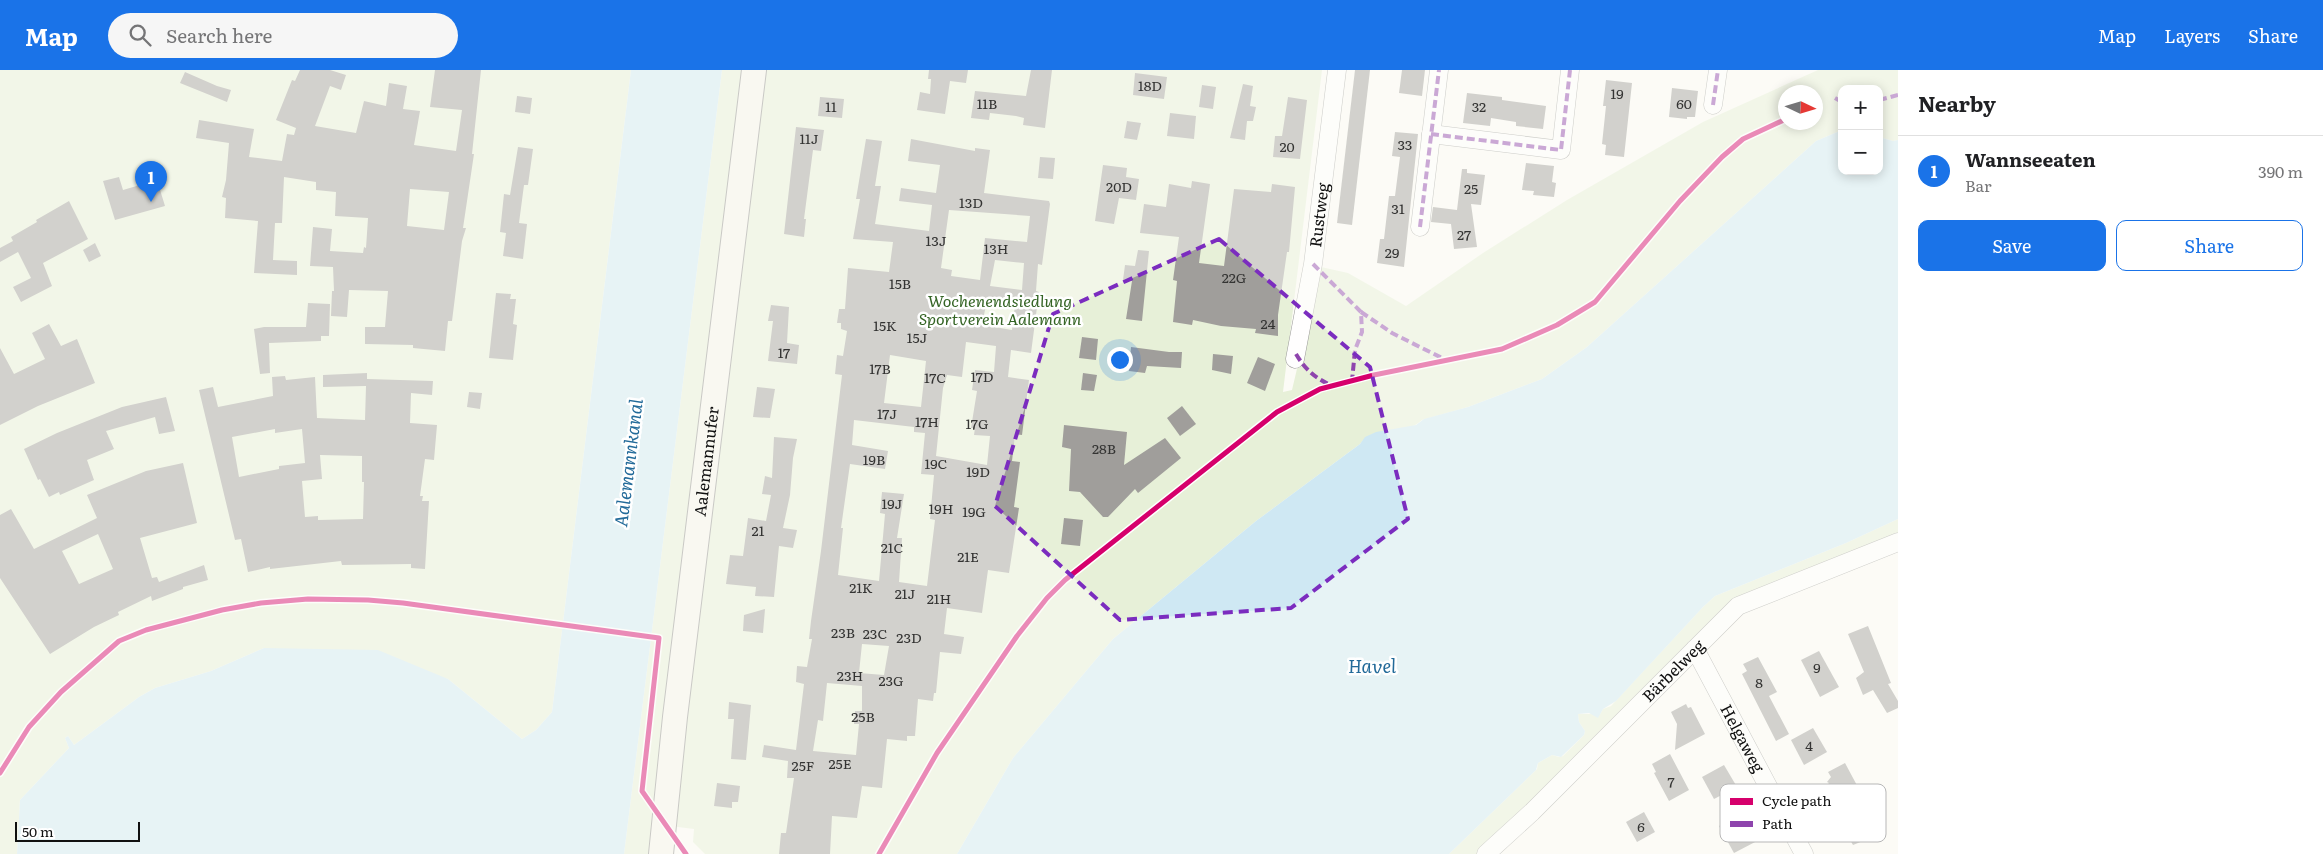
<!DOCTYPE html>
<meta charset="utf-8">
<style>
body{margin:0;font-family:Literata,serif;background:#f6f6f6;color:#202124}
.controls{position:absolute;right:15px;top:15px;display:grid;overflow:hidden;border-radius:10px;box-shadow:0 2px 12px #0003}
.controls button{width:45px;height:45px;display:grid;place-items:center;padding:0;border:0;border-bottom:1px solid #e0e0e0;background:#fff;color:#202124;font:25px sans-serif}
.compass{position:absolute;left:1778px;top:15px;width:45px;height:45px;border-radius:50%;background:#fff;box-shadow:0 2px 12px #0003;rotate:94deg}
.scale{position:absolute;left:15px;bottom:12px;width:125px;box-sizing:border-box;padding-left:5px;border:2px solid #101010;border-top:0;font-size:14px;line-height:18px;white-space:nowrap;color:#101010;-webkit-text-stroke:4px #fff;paint-order:stroke}
.you{position:absolute;left:1119px;top:289px;width:18px;height:18px;margin:-12px;border:4px solid #fff;border-radius:50%;background:#1a73e8;box-shadow:0 0 0 8px #1a73e833}
.badge{display:grid;place-items:center;width:32px;height:32px;border-radius:50%;background:#1a73e8;color:#fff;font-size:16px;font-weight:700}
.pin{position:absolute;translate:-50% -41px;filter:drop-shadow(0 1px 2px #0008)}
.pin::after{content:'';position:absolute;top:26px;width:18px;height:15px;background:inherit;clip-path:polygon(0 0,100% 0,50% 100%)}
.list{margin:0;padding:0;list-style:none}
h2{display:flex;justify-content:space-between;align-items:center;height:65px;margin:0;padding:0 20px;font-size:21px}
h2 small{font-size:16px;font-weight:400;color:#757577}
.list li{display:grid;grid-template-columns:32px 1fr auto;gap:15px;align-items:center;box-sizing:border-box;height:70px;padding:0 20px;border-top:1px solid #e0e0e0}
.list b{display:block;font-size:19px;white-space:nowrap}
.list p{margin:0;font-size:16px;white-space:nowrap;color:#757577}
.list em{font-size:16px;font-style:normal;color:#757577}
.actions{display:flex;gap:10px;padding:15px 20px}
.actions a{flex:1;padding:11px 0;border:1px solid #1a73e8;border-radius:10px;text-align:center;font-size:18px;color:#1a73e8}
.actions .main{background:#1a73e8;color:#fff}
.icon{flex:none;width:28px;height:28px;fill:none;stroke:currentColor;stroke-width:2;stroke-linecap:round;stroke-linejoin:round}
.map{position:relative;flex:none;width:1898px;height:784px;overflow:hidden}
header{display:flex;align-items:center;gap:30px;box-sizing:border-box;height:70px;padding:0 25px;background:#1a73e8;color:#fff}
header strong{font-size:24px}
nav{display:flex;gap:28px;margin-inline-start:auto;font-size:18px}
.search{width:350px;height:45px;background:#f6f6f6;display:flex;align-items:center;gap:12px;box-sizing:border-box;padding:0 18px;border-radius:28px;color:#757577;font-size:19px}
main{display:flex}
aside{flex:1;background:#fff}
.map>svg:first-child{display:block}
</style>
<header>
<strong>Map</strong>
<div class="search"><svg class="icon" aria-label="search" viewBox="0 0 24 24"><circle cx="10" cy="10" r="6"/><path d="M15 15l6 6"/></svg>Search here</div>
<nav><a>Map</a><a>Layers</a><a>Share</a></nav>
</header>
<main>
<div class="map">
<svg width="1898" height="784" viewBox="0 0 1898 784">
<rect width="100%" height="100%" fill="#fcfbf6"/>
<g fill="#e7f0d8" fill-rule="evenodd">
<polygon points="0,0 631,0 552,642 536,660 522,669 448,609 264,578 211,601 155,618 139,627 74,675 68,666 65,668 69,678 20,730 17,784 0,784"/>
<polygon points="722,0 754,0 660,784 624,784"/>
<path d="M761,0h561l-39,322 9,-2 29,-123 27,6 58,33 77,-53 84,-53 136,-78 115,-52h80v70l-5,1 -14,-4v-48h-37v41l-26,11 -229,206 -45,32 -74,28 -46,13c-17,17 -47,3 -62,24l-104,77 -143,118 -100,119 -56,96h-252l-12,-12 1,-13 -24,-3zM1786,22h30v30h-30z"/>
<polygon points="1898,449 1898,466 1736,533 1478,784 1449,784 1537,699 1538,693 1552,685 1559,687 1563,686 1584,665 1585,661 1579,652 1578,644 1600,644 1603,639 1611,636 1703,537 1715,526 1846,473"/>
</g>
<g fill="#cfe8f3">
<polygon points="631,0 722,0 624,784 17,784 20,730 69,678 65,668 68,666 74,675 139,627 155,618 211,601 264,578 378,580 448,609 522,669 536,660 552,642"/>
<polygon points="1842,60 1842,101 1879,101 1879,67 1893,71 1898,70 1898,449 1846,473 1715,526 1703,537 1616,631 1603,639 1598,648 1589,643 1578,644 1579,652 1585,661 1584,665 1561,687 1552,685 1538,693 1536,700 1449,784 957,784 1013,688 1113,569 1256,451 1360,374 1365,367 1376,362 1416,355 1424,349 1468,337 1542,309 1587,277 1816,71"/>
</g>
<g fill="#a09e9b" fill-rule="evenodd">
<path d="M300,0h30l16,5 -5,15 -11,-4 -15,40 41,7 8,-32 22,5 3,-23 18,3 -4,23 17,2 -6,34 42,6 6,-41 -32,-3 5,-37h46l-9,84h2l-11,74h3l-4,13 -10,80h-4l-3,30 -32,-3v-3l-48,-1v-17h20l3,-36 -39,-1 -2,27 -16,-1 1,-25h2l-1,-24 -23,-1 3,-39 19,2 -2,22 33,2 1,-6 2,1 2,-30 -33,-2 1,-24 -20,-2v-8l-32,-5 -2,46h-7l-2,37 24,1v14l-43,-2 4,-52 -33,-3 1,-20 -4,-1 4,-17 3,-37 -33,-5 3,-18 55,9 -5,28 33,4 5,-27 7,1 2,-7 -20,-8 16,-40 3,1zM410,119l39,3 -5,38 -37,-4z"/>
<polygon points="929,0 968,0 966,13 950,11 945,44 917,40 920,22 930,24 931,9 928,9"/>
<polygon points="1031,0 1052,0 1045,58 1023,55 1024,48 1016,46 990,43 989,50 971,48 975,21 1026,26"/>
<polygon points="1355,0 1370,0 1352,155 1337,153"/>
<polygon points="1402,0 1425,0 1422,26 1399,23"/>
<polygon points="185,2 217,16 231,20 227,32 180,13"/>
<polygon points="1135,3 1167,7 1164,29 1133,25"/>
<polygon points="1606,10 1632,13 1624,87 1605,85 1606,75 1602,74 1606,36 1603,36"/>
<polygon points="1243,14 1253,16 1250,36 1256,37 1253,51 1247,51 1245,70 1230,68"/>
<polygon points="1202,15 1216,17 1213,39 1199,37"/>
<polygon points="1672,18 1698,21 1695,47 1687,47 1687,49 1669,47"/>
<polygon points="1467,23 1502,27 1502,30 1546,36 1543,59 1516,56 1516,52 1491,48 1490,56 1463,53"/>
<polygon points="517,26 532,28 530,44 515,42"/>
<polygon points="820,27 844,29 842,48 818,46"/>
<polygon points="1288,27 1307,30 1300,89 1273,87 1275,66 1282,66"/>
<polygon points="1170,43 1196,46 1194,69 1167,66"/>
<polygon points="1127,51 1141,53 1137,70 1124,68"/>
<polygon points="796,57 824,60 821,81 813,80 804,149 806,149 804,167 784,164"/>
<polygon points="1395,62 1418,64 1404,197 1377,193 1380,169 1384,169 1389,126 1395,126 1400,87 1392,86"/>
<path d="M866,69l16,2 -7,45h6l-6,38 54,7 3,-26 -33,-4 2,-13 35,5 4,-28 -32,-4 3,-22 64,12v-3l15,2 -6,43 65,8 1,3 -8,61 -4,-1 -2,27 3,1 -8,61 -20,-3 -3,27 21,3 -7,55 -7,-1 -3,27 8,1 -6,45 5,1 -10,65 -21,-3 -6,43 -35,-5 -3,26 20,3 -3,17 -21,-2 -4,41h-2l-1,8 -15,-2 -3,37h-8v5l-20,-2 -5,49 -20,-2 -5,32 -25,-2 -2,38h-51l2,-21h5l8,-55h-7l1,-17 -26,-4 2,-12 32,5 8,-66 -8,-2 1,-16 10,1 5,-28h-3l2,-18 10,-70 21,-176 -7,-1 2,-19 6,1 4,-25 -6,-2v-6h-4l2,-14h6l3,-41 41,4 4,-30 -40,-3 7,-40h-4zM949,140l81,6 -3,26 -42,-4 -5,42 -29,-4 1,-6 -11,-2zM995,190l29,3 -2,27 -32,-4zM987,230l28,5 -3,25 -30,-5zM966,272l30,4 -2,26 -19,-2 -3,20 5,1 -6,37h4l-1,7 16,1 -3,29 -51,-9 7,-68 4,-13 15,2zM890,285l36,6 -5,46 -37,-4zM854,350l60,7v5l11,1 -4,41 13,1 -4,44 5,1 -8,66 -28,-4 3,-44h-5l7,-44 -22,-2 -2,21 5,1 -6,67 -41,-6 5,-47h-2l9,-64 35,5 3,-18 -36,-6zM862,574l27,2 -5,29 -25,-2zM827,613l35,3v25h-7l-1,13h5l-3,31 -43,-4 5,-31 5,1z"/>
<polygon points="518,77 533,79 528,115 524,115 519,153 527,154 523,189 503,186 506,163 500,162 504,124 510,125"/>
<polygon points="1040,87 1055,88 1053,109 1038,108"/>
<polygon points="1526,93 1554,96 1552,112 1556,113 1554,127 1533,125 1534,121 1522,120"/>
<polygon points="1103,95 1127,98 1126,107 1139,109 1136,130 1119,128 1114,154 1095,151"/>
<polygon points="1462,99 1467,99 1467,103 1485,105 1481,135 1471,134 1477,177 1454,179 1451,154 1431,152 1433,137 1457,140"/>
<polygon points="119,107 123,120 157,110 165,136 115,150 103,111"/>
<polygon points="1192,111 1210,114 1199,193 1224,196 1234,119 1271,122 1272,114 1295,117 1289,182 1287,182 1278,245 1278,266 1255,263 1256,259 1221,256 1193,250 1192,255 1173,252 1177,211 1173,210 1179,167 1140,163 1144,134 1166,137 1169,114 1191,118"/>
<polygon points="69,131 88,169 43,193 52,216 21,232 13,217 31,208 18,182 0,192 0,178 13,171 11,167 37,152 36,150"/>
<polygon points="95,173 101,186 89,192 83,180"/>
<polygon points="1138,180 1149,181 1142,251 1126,249 1132,211 1123,210 1125,195 1135,196"/>
<polygon points="496,223 511,224 510,229 516,229 513,254 517,255 513,290 489,288"/>
<polygon points="308,233 330,234 329,266 321,266 321,271 269,273 270,303 260,304 254,259 264,257 306,257"/>
<polygon points="771,235 789,237 787,273 799,275 797,294 768,291 773,251 768,251"/>
<polygon points="49,254 61,276 77,269 95,313 38,336 0,355 0,278 14,304 45,289 32,263"/>
<polygon points="1082,267 1098,269 1096,290 1079,288"/>
<polygon points="1131,277 1169,282 1182,282 1181,298 1147,296 1145,303 1129,301"/>
<polygon points="1213,284 1233,286 1231,304 1212,300"/>
<polygon points="1258,287 1275,294 1265,321 1247,313"/>
<path d="M367,303v6l66,2 -1,14 -21,-2 -1,30 27,2 -3,35 -9,-1 -5,37h3l-1,5h7l-4,68 -14,-1v-4l-69,1 -1,-4 -71,8v-2l-22,5 -7,-33 -6,1 -36,-150 14,-3 5,20 55,-11 -1,-19 13,-1 1,4 29,-3 2,41 48,2 1,-34 -43,1v-12zM275,359v4l27,-4 3,34 -26,3v3l-40,8 -7,-40zM320,385l42,1v26h2l-1,37 -45,1v-4l-13,1 -3,-36 20,-2z"/>
<polygon points="1083,303 1097,305 1094,321 1081,320"/>
<polygon points="757,317 775,319 770,348 753,347"/>
<polygon points="469,322 482,323 480,339 467,337"/>
<polygon points="166,327 175,361 159,364 155,347 106,361 114,379 87,390 94,410 60,425 59,422 49,427 40,409 38,410 24,379 57,363 122,337"/>
<polygon points="1182,336 1196,354 1180,366 1167,348"/>
<polygon points="1064,355 1127,362 1124,395 1165,368 1181,388 1138,423 1135,419 1108,447 1103,447 1080,422 1069,421 1071,379 1062,377"/>
<polygon points="774,367 797,369 793,388 790,425 783,458 797,460 793,478 779,476 774,527 755,526 756,517 726,514 730,485 743,486 748,448 766,451 771,425 762,424 765,406 772,408"/>
<path d="M183,393l14,60 -57,15 12,40 5,-1 2,5 45,-17 4,15 -25,7v2l-31,12 -1,-5 -33,16 1,3 -25,12 -44,27 -50,-76v-63l11,-6 23,40 63,-31 -10,-23 59,-24zM98,464l15,35 -34,15 -17,-33z"/>
<polygon points="1064,448 1083,450 1080,476 1061,474"/>
<polygon points="765,539 763,563 743,561 744,545"/>
<polygon points="1868,556 1891,613 1888,614 1898,631 1898,638 1887,643 1873,620 1863,625 1856,608 1864,602 1848,564"/>
<polygon points="1819,581 1839,617 1820,627 1801,590"/>
<polygon points="1758,587 1777,622 1769,626 1789,664 1776,671 1742,604 1747,601 1743,594"/>
<polygon points="729,632 751,635 746,690 731,689 734,649 728,649"/>
<polygon points="1686,634 1688,638 1691,637 1705,664 1675,680 1677,654 1671,642"/>
<polygon points="1813,658 1827,682 1804,695 1791,670"/>
<polygon points="1670,684 1689,720 1669,731 1654,703 1656,702 1652,694"/>
<polygon points="1845,693 1860,721 1856,723 1878,765 1853,775 1841,754 1846,752 1818,726 1829,713 1827,712 1831,707 1828,702"/>
<polygon points="1724,695 1737,717 1714,729 1702,707"/>
<polygon points="717,713 740,716 738,732 732,732 732,738 714,736"/>
<polygon points="1644,742 1655,762 1637,772 1626,752"/>
<polygon points="1742,743 1757,771 1734,783 1719,756"/>
</g>
<g fill="none" stroke-linecap="round" stroke-linejoin="round">
<defs>
<g id="street">
<polyline points="1713,35 1718,0"/>
<polyline points="1431,64 1561,80 1570,0"/>
<polyline points="1420,157 1439,0"/>
<path id="s1" d="M1295,289l18,-95 24,-194"/>
<path id="s2" d="M1695,579l109,205"/>
<path id="s3" d="M1486,784l46,-42 206,-206 160,-64"/>
</g>
<g id="secondary">
<path id="s4" d="M661,784l14,-137 79,-647"/>
</g>
</defs>
<use href="#street" stroke="#969694" stroke-width="19"/>
<use href="#secondary" stroke="#8d8c8a" stroke-width="26"/>
<use href="#street" stroke="#fffefe" stroke-width="18"/>
<use href="#secondary" stroke="#f5f3ec" stroke-width="24"/>
<g stroke="#8e44ad" stroke-width="4" stroke-dasharray="8 4" stroke-linecap="butt">
<polyline points="1835,28 1842,32"/>
<polyline points="1879,30 1898,25"/>
<polyline points="1713,35 1718,0"/>
<polyline points="1431,64 1561,80 1570,0"/>
<polyline points="1420,157 1439,0"/>
<polyline points="1313,194 1361,242 1362,262 1355,280 1352,311"/>
<polyline points="1361,242 1392,263 1444,289"/>
<path d="M1296,284c10,17 20,24 36,32"/>
</g>
<defs>
<g id="cycleway">
<polyline points="0,703 29,657 61,622 119,571 146,560 222,540 261,533 308,529 368,530 403,533 659,568 642,721 686,784"/>
<polyline points="879,784 937,683 1017,566 1047,528 1065,510 1277,342 1320,319 1374,305 1502,279 1557,255 1595,232 1680,131 1722,87 1743,69 1786,49"/>
</g>
</defs>
<use href="#cycleway" stroke="#fff" stroke-width="8"/>
<use href="#cycleway" stroke="#d6006c" stroke-width="5"/>
</g>
<path d="M0 0H1898V784H0ZM1219,169l151,128 38,152 -117,89 -171,12 -125,-114 58,-192z" fill="#fcfbf6" fill-opacity=".55" fill-rule="evenodd"/>
<path fill="none" stroke="#7b2cbf" stroke-width="4" stroke-dasharray="10 6" stroke-linejoin="round" d="M1219,169l151,128 38,152 -117,89 -171,12 -125,-114 58,-192z"/>
<g text-anchor="middle" stroke-width="5" stroke-linejoin="round" paint-order="stroke">
<g font-size="14" fill="#343433">
<text x="1150" y="21">18D</text>
<text x="1617" y="29">19</text>
<text x="987" y="39">11B</text>
<text x="1684" y="39">60</text>
<text x="831" y="42">11</text>
<text x="1479" y="42">32</text>
<text x="809" y="74">11J</text>
<text x="1405" y="80">33</text>
<text x="1287" y="82">20</text>
<text x="1119" y="122">20D</text>
<text x="1471" y="124">25</text>
<text x="971" y="138">13D</text>
<text x="1398" y="144">31</text>
<text x="1464" y="170">27</text>
<text x="936" y="176">13J</text>
<text x="996" y="184">13H</text>
<text x="1392" y="188">29</text>
<text x="1234" y="213">22G</text>
<text x="900" y="219">15B</text>
<text x="1268" y="259">24</text>
<text x="885" y="261">15K</text>
<text x="917" y="273">15J</text>
<text x="784" y="288">17</text>
<text x="880" y="304">17B</text>
<text x="982" y="312">17D</text>
<text x="935" y="313">17C</text>
<text x="887" y="349">17J</text>
<text x="927" y="357">17H</text>
<text x="977" y="359">17G</text>
<text x="1104" y="384">28B</text>
<text x="874" y="395">19B</text>
<text x="936" y="399">19C</text>
<text x="978" y="407">19D</text>
<text x="892" y="439">19J</text>
<text x="941" y="444">19H</text>
<text x="974" y="447">19G</text>
<text x="758" y="466">21</text>
<text x="892" y="483">21C</text>
<text x="968" y="492">21E</text>
<text x="861" y="523">21K</text>
<text x="905" y="529">21J</text>
<text x="939" y="534">21H</text>
<text x="843" y="568">23B</text>
<text x="875" y="569">23C</text>
<text x="909" y="573">23D</text>
<text x="1817" y="603">9</text>
<text x="850" y="611">23H</text>
<text x="891" y="616">23G</text>
<text x="1759" y="618">8</text>
<text x="863" y="652">25B</text>
<text x="1809" y="681">4</text>
<text x="840" y="699">25E</text>
<text x="803" y="701">25F</text>
<text x="1671" y="717">7</text>
<text x="1641" y="762">6</text>
</g>
<g font-size="16" fill="#101010" stroke="#fff">
<text dy="6" stroke="none"><textPath href="#s1" startOffset="146">Rustweg</textPath></text>
<text dy="6" stroke="none"><textPath href="#s4" startOffset="395">Aalemannufer</textPath></text>
<text dy="6" stroke="none"><textPath href="#s3" startOffset="262">Bärbelweg</textPath></text>
<text dy="6" stroke="none"><textPath href="#s2" startOffset="101">Helgaweg</textPath></text>
</g>
<g font-size="16" font-style="italic" fill="#346424" stroke="#fff">
<text x="1000" y="237">Wochenendsiedlung<tspan x="1000" dy="18">Sportverein Aalemann</tspan></text>
</g>
<g font-size="18" font-style="italic" fill="#226a99" stroke="#fff">
<text transform="translate(629 393) rotate(-83)" y="6">Aalemannkanal</text>
<text x="1372" y="603">Havel</text>
</g>
</g>
<rect x="1720" y="714" width="166" height="58" rx="8" fill="#fff" stroke="#b7b7b7" stroke-width="1"/>
<rect x="1730" y="728" width="23" height="7" fill="#d6006c"/>
<rect x="1730" y="751" width="23" height="6" fill="#8e44ad"/>
<g font-size="14" fill="#101010">
<text x="1762" y="736">Cycle path</text>
<text x="1762" y="759">Path</text>
</g>
</svg>
<div class="controls">
<button>+</button>
<button>−</button>
</div>
<svg class="compass" viewBox="-18 -18 36 36"><path d="M0-13l5 13h-10z" fill="#e53935"/><path d="M0 13l5-13h-10z" fill="#757577"/></svg>
<div class="scale">50 m</div>
<div class="you"></div>
<div class="pin badge" style="left:151px;top:132px">1</div>
</div>
<aside>
<h2>Nearby<small></small></h2>
<ul class="list">
<li><span class="badge">1</span><div><b>Wannseeaten</b><p>Bar</p></div><em>390 m</em></li>
</ul>
<div class="actions"><a class="main">Save</a><a>Share</a></div>
</aside>
</main>
